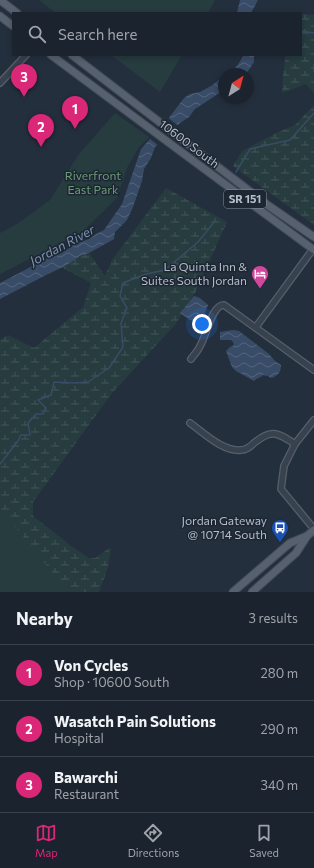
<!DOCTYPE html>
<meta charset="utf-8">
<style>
body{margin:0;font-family:Commissioner,sans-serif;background:#282f3a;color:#f1f3f6}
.compass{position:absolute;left:218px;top:68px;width:36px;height:36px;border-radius:50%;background:#1b232e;box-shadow:0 2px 6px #0003;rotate:36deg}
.you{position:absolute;left:202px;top:324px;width:14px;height:14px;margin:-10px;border:3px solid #fff;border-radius:50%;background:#1a73e8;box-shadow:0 0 0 6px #1a73e833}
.badge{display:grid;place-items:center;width:26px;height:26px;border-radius:50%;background:#db2777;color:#fff;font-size:13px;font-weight:700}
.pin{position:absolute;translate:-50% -33px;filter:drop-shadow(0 1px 2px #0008)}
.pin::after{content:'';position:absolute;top:21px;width:14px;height:12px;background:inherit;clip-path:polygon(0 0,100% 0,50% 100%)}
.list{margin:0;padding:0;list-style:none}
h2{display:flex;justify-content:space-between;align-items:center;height:52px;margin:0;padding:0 16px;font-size:17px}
h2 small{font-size:13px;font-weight:400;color:#a0a4aa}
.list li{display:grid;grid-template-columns:26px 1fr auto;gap:12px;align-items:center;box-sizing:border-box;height:56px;padding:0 16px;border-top:1px solid #39404a}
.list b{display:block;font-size:15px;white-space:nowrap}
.list p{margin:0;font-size:13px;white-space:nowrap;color:#a0a4aa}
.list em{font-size:13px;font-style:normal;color:#a0a4aa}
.icon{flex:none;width:22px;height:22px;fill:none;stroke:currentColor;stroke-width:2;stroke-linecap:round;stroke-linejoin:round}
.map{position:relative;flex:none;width:314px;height:592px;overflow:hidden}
.search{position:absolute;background:#1b232e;box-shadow:0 2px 6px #0003;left:12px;right:12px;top:12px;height:44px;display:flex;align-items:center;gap:10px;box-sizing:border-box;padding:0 14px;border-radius:0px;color:#a0a4aa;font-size:15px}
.sheet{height:220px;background:#1b232e}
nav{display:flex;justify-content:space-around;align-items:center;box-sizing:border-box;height:56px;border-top:1px solid #39404a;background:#1b232e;font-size:11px;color:#a0a4aa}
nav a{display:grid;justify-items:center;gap:2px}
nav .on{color:#db2777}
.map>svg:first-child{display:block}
</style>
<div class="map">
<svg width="314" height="592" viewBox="0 0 314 592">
<defs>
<pattern id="wetland-marsh" width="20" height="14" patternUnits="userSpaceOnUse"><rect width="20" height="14" fill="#263c3f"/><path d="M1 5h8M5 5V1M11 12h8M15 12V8" fill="none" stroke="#435659"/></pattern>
<pattern id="water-waves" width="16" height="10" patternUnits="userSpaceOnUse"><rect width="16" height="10" fill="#394c67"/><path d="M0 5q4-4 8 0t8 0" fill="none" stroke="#53647b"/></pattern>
</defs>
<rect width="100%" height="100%" fill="#242f3e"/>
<g fill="url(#wetland-marsh)">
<polygon points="301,14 314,15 314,93 306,84 282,93 283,74 286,55 301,55"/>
<polygon points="314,105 314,225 233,166 242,151 276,133 295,125"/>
<path d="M166,188l61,34 -32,71 -20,32 -63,68 -79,109v14l37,29 19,13h6l16,-11 -3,21 -9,24h-99v-252l8,-5 26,13 49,-41 8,-24 -30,-16c10,-5 18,-11 28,-14l16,23 7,-16z"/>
</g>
<g fill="#263c3f">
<polygon points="39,0 215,0 208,13 56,13"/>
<polygon points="111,55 182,55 160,92"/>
<polygon points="115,113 149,137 139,147 127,168 117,198 82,232 0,274 0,233 17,224 50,200 79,154"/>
<polygon points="0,508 68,592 0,592"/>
</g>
<g fill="url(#water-waves)">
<polygon points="240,0 258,0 251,13 237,13"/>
<path d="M243,55h11v7l-8,12h-19c8,-4 13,-11 16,-19z"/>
<polygon points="224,76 224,90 195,109 189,117 180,123 155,147 151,158 144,169 142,181 133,207 127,220 115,232 114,239 89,253 80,256 73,261 65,266 46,275 0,299 0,283 46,259 62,253 75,244 89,239 96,234 104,230 122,204 141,149 168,119 184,98 190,94 200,92 211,86"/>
<polygon points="194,296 200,298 208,305 201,323 190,320 180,313"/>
<path d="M233,330l6,1 30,23 6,7 6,4c0,7 -3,11 -10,13l-3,-2 -5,-1c-3,3 -5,2 -9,6l-18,-10 -4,-4 -6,-16 4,-4 4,-2 -1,-3 -2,-2h-11v-8z"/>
</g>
<polygon fill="#242f3e" points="167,117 180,127 159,146 149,138"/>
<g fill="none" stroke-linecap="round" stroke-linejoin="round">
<g stroke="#394c67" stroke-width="1.5">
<polyline points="301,31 314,33"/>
<polyline points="314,64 314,71"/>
<polyline points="236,172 250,149 290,140 314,113"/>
<polyline points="0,464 18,441 21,435 30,435 28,423 36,414 43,414 46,408 38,400 51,395 54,382 76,383 88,382 109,368 123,347 121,323 127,308 120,296 123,283 146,274 165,270 198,242 215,221"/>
</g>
<defs>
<g id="minor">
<polyline points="0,83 26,55"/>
<polyline points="256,327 313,249"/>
<path d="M191,359c3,-4 7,-8 9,-13 6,-9 12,-42 24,-41l90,65"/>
<polyline points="314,420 295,444 284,466 281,489 314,529"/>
<path d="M190,423c14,10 33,29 51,27 5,0 10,-4 13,-7 18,-15 24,-10 41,1"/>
</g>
<g id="major">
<polyline points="0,0 17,13"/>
<polyline points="0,16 13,26"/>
<polyline points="51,55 176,148 314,250"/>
<polyline points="72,55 269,206 314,237"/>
<polyline points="233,592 290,543 307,536 314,530"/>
<polyline points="252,592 296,553 307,536"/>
</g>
</defs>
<use href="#minor" stroke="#565f6c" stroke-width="8"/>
<use href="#major" stroke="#414a57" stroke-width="9"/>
<use href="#minor" stroke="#38414e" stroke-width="5.5"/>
<use href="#major" stroke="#56606e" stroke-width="7"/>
</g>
<defs>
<symbol id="hotel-pin" viewBox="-11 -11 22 30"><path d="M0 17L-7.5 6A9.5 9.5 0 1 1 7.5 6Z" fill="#d1479c" stroke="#1d2633"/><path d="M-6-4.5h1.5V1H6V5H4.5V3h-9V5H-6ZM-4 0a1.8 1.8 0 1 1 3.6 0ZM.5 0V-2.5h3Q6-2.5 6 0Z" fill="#fff"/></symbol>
<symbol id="bus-pin" viewBox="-11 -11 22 30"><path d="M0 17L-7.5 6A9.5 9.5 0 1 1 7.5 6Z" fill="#1a4fb4" stroke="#1d2633"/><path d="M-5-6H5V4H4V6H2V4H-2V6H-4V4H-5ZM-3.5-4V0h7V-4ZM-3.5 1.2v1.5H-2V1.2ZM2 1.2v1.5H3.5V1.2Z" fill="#fff"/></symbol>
</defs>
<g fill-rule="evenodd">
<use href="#hotel-pin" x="250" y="264" width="20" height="27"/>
<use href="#bus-pin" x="270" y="518" width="20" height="27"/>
</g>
<g text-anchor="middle" stroke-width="3" stroke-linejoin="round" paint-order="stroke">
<rect fill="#1d2633" stroke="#878f9c" stroke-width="1" x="224" y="190" width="42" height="18" rx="3"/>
<g font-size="11" font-weight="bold" fill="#b4bcc9">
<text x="245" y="203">SR 151</text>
</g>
<g font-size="12" fill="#b4bcc9" stroke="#1d2633">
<text transform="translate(189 144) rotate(37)" y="4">10600 South</text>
</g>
<g font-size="12" fill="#6b9a76" stroke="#1d2633">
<text x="93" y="180">Riverfront<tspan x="93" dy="14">East Park</tspan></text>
</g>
<g font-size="12" fill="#b4bcc9" stroke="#1d2633" text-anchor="end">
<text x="247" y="271">La Quinta Inn &amp;<tspan x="247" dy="14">Suites South Jordan</tspan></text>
<text x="267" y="525">Jordan Gateway<tspan x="267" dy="14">@ 10714 South</tspan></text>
</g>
<g font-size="13" font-style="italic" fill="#7c92b1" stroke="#1d2633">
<text transform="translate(62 245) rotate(-28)" y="5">Jordan River</text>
</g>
</g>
</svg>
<svg class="compass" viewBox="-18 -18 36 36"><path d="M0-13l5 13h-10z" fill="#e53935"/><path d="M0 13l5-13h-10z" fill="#a0a4aa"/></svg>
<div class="you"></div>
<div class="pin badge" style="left:75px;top:129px">1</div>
<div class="pin badge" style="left:41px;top:147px">2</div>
<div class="pin badge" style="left:24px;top:97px">3</div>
<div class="search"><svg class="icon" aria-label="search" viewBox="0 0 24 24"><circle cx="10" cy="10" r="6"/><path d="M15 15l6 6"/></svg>Search here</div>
</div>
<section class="sheet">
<h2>Nearby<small>3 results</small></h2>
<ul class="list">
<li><span class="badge">1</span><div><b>Von Cycles</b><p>Shop · 10600 South</p></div><em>280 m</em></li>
<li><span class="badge">2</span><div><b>Wasatch Pain Solutions</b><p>Hospital</p></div><em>290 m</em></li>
<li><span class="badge">3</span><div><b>Bawarchi</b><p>Restaurant</p></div><em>340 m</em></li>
</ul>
</section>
<nav>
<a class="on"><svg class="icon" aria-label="map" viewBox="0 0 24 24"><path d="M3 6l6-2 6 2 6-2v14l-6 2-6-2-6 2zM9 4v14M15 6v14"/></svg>Map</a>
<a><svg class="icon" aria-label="directions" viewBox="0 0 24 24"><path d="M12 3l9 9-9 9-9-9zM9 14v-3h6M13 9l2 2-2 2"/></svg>Directions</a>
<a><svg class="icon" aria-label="saved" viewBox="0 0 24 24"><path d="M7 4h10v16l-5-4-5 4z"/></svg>Saved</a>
</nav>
